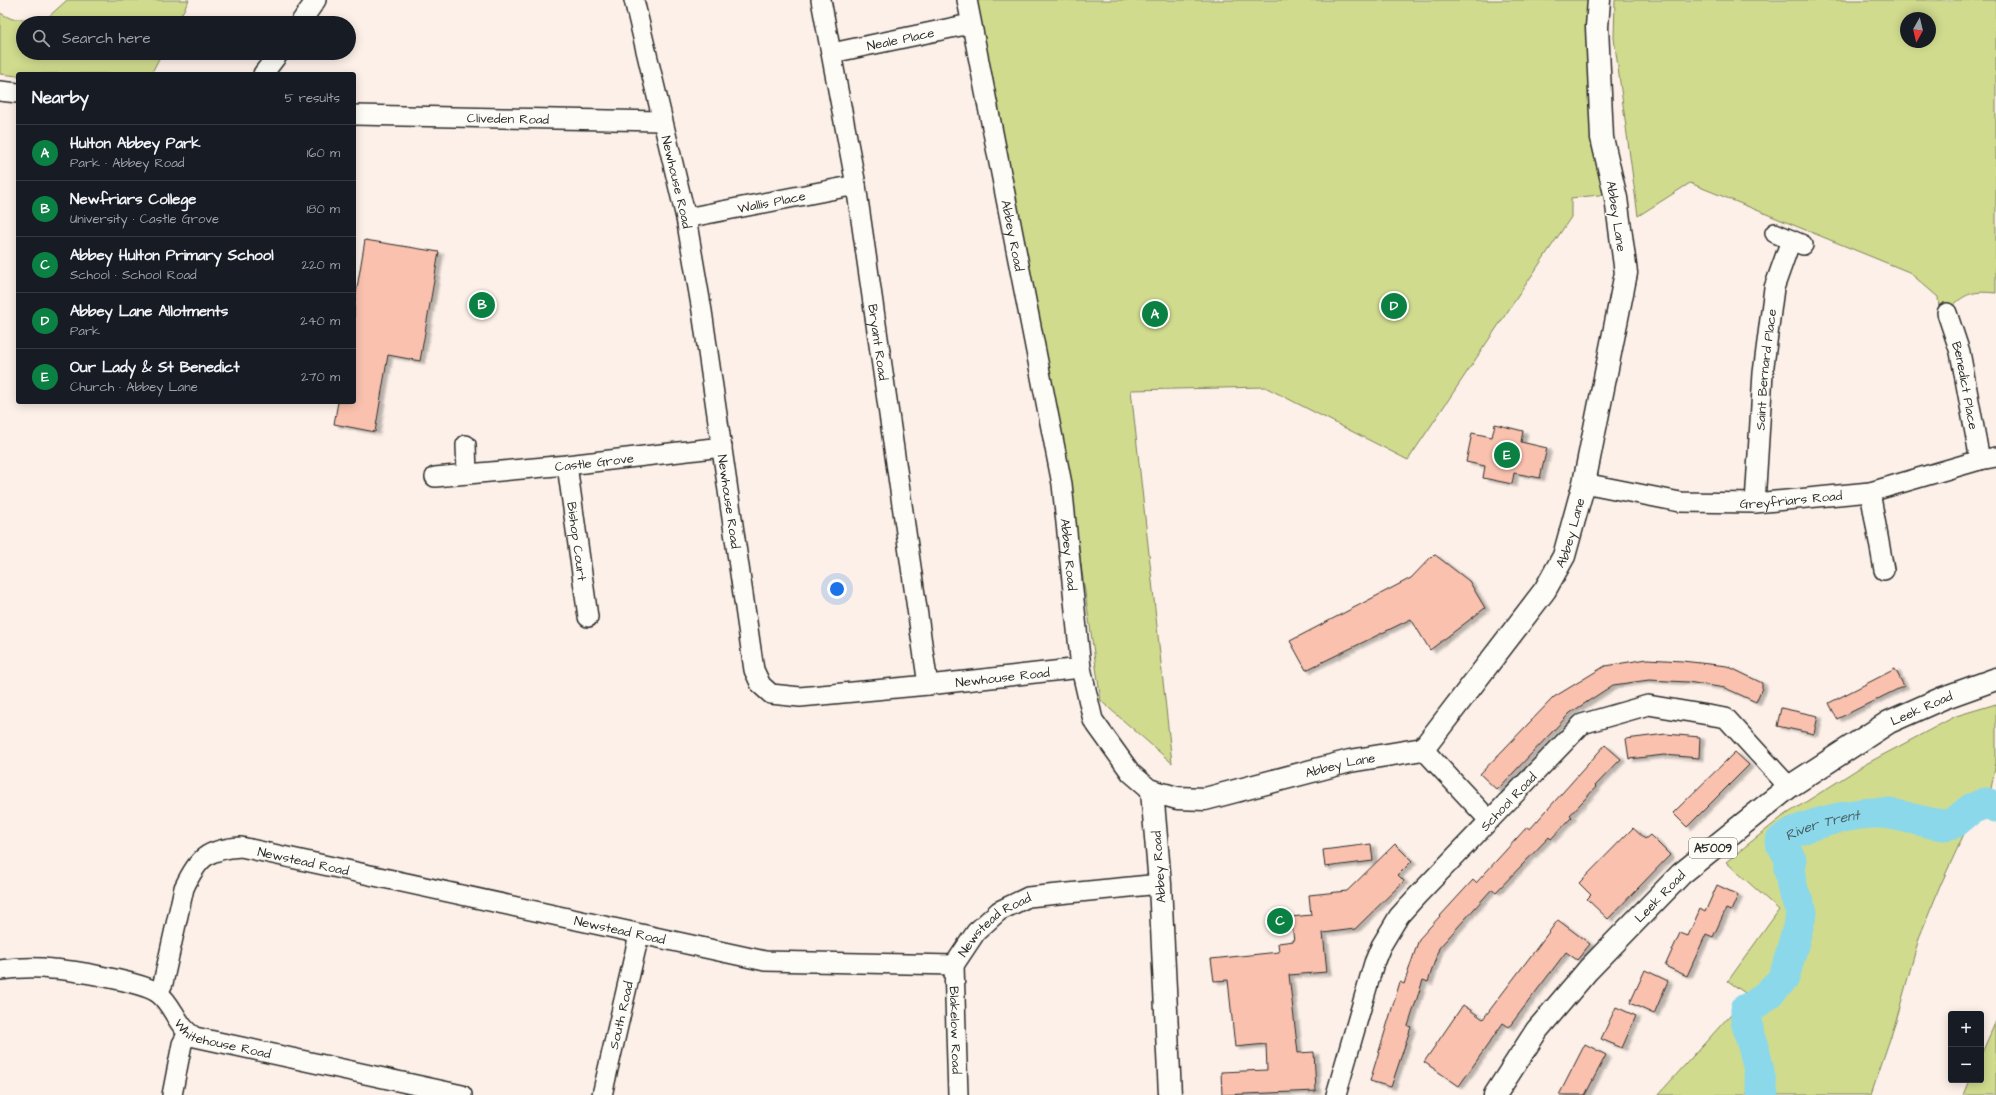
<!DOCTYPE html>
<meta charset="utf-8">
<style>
body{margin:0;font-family:"Architects Daughter",sans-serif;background:#20242c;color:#f1f3f6}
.controls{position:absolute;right:12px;bottom:12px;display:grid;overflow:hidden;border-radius:4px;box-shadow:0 2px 10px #0003}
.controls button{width:36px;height:36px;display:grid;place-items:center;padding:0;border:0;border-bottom:1px solid #363941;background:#171b24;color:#f1f3f6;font:20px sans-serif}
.compass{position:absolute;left:1900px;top:12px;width:36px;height:36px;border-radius:50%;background:#171b24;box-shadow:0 2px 10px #0003;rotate:188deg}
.you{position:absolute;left:837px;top:589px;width:14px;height:14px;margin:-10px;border:3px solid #fff;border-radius:50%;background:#1a73e8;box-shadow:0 0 0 6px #1a73e833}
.badge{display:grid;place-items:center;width:26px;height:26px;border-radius:50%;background:#0b8043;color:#fff;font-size:13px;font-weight:700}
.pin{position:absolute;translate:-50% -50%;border:2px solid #fff;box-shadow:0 1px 4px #0006}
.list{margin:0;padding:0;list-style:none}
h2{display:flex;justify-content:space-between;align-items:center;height:52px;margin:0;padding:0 16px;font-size:17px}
h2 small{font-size:13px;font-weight:400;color:#9ea1a6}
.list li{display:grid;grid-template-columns:26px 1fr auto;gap:12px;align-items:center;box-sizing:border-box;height:56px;padding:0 16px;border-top:1px solid #363941}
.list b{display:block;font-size:15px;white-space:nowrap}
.list p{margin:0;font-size:13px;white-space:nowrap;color:#9ea1a6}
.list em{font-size:13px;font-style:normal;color:#9ea1a6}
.icon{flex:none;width:22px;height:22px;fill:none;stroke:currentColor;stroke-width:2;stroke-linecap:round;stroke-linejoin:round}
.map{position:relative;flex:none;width:1996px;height:1095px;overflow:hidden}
.search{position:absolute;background:#171b24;box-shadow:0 2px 10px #0003;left:16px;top:16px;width:340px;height:44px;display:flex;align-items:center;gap:10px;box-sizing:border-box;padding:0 14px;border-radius:22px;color:#9ea1a6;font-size:15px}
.panel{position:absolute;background:#171b24;box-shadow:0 2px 10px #0003;left:16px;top:72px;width:340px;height:332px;border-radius:4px}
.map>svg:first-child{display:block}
</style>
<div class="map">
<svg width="1996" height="1095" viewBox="0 0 1996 1095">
<defs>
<filter id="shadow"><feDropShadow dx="4.5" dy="2.5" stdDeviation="1" flood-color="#0004"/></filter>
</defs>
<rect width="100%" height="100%" fill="#fcf0e8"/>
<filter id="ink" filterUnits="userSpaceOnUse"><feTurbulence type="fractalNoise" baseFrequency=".025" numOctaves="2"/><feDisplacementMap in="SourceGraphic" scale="8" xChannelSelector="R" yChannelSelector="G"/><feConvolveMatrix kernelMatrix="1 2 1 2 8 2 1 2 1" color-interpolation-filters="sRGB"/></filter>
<g filter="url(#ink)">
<g fill="#d0db8e" stroke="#7e835c" fill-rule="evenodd">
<polygon points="67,0 189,0 177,23 23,23 23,53 162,53 151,74 18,74 18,76 0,74 0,13 12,19 46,19"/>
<polygon points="972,0 1595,0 1608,194 1571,198 1571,217 1408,460 1265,387 1131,390 1172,763 1101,701 1069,483"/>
<path d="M1615,0h381v293c-22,-2 -29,-1 -46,15h-11l-1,-11 -29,-25 -219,-89 -52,33 -24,-178zM1906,18h24v24h-24z"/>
<polygon points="1996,704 1996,763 1990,794 1996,797 1995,817 1981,819 1964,834 1941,884 1919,938 1896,1021 1871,1095 1658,1095 1748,995 1728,981 1779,910 1726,862 1782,817 1864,765 1956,716"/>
<polygon points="1996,1021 1996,1095 1964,1095 1970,1080 1981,1080 1981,1055"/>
</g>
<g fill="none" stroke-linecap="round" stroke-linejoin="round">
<path stroke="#8bd8eb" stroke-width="31" id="s1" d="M1763,1095l-6,-34 -11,-40v-12l9,-4 12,-10 17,-17 18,-66 -9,-22 -4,-21 2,-9 -11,-18c13,-16 77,-30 98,-29 22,0 44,10 66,12l10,-2 17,-14 15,-6 10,4"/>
</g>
<g fill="#fac2ae" stroke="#2b2b2b" filter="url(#shadow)">
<polygon points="365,240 439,252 420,361 388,355 375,432 334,424 338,402 354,402 354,306"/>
<polygon points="1495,424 1523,431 1521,442 1547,448 1540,478 1514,473 1512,484 1483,478 1485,466 1466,462 1472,433 1492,437"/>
<polygon points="1434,554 1469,581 1485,608 1430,650 1411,619 1306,670 1290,641 1411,578"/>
<polygon points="1647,659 1682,661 1727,666 1762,683 1762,688 1756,702 1725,688 1688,682 1649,680 1613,685 1570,713 1497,790 1480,774 1554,697 1605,666"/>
<polygon points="1895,669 1904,686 1837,719 1829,703"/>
<polygon points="1781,708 1818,716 1814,734 1777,726"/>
<polygon points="1666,734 1700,737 1699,758 1664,755 1629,759 1626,739"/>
<polygon points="1605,745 1621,759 1595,786 1596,787 1570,815 1572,817 1551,839 1549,837 1496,892 1492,889 1439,948 1428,982 1423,980 1408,1026 1411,1027 1391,1087 1370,1081 1400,982 1404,984 1419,939 1473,880 1476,883 1527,827 1530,829"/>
<polygon points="1735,752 1749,765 1687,827 1673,813"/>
<polygon points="1633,828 1645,839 1650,835 1670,855 1608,919 1587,899 1591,895 1579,883"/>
<polygon points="1371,844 1373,861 1325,867 1323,850"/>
<polygon points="1395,844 1412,861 1398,875 1404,881 1355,929 1323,933 1327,972 1289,975 1298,1053 1314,1052 1316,1091 1222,1095 1221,1072 1267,1070 1266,1044 1235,1047 1228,980 1214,981 1211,959 1279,952 1278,943 1294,941 1291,917 1311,915 1309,895 1347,891"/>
<polygon points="1717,885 1738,895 1731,911 1726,909 1713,937 1706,934 1687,976 1665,966 1680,933 1688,936 1700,909 1705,912"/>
<polygon points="1558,920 1590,944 1577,960 1566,952 1509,1027 1503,1023 1459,1086 1424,1062 1463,1005 1483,1019"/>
<polygon points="1645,970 1668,981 1654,1014 1630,1003"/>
<polygon points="1616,1007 1636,1016 1622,1048 1601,1039"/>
<polygon points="1585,1044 1606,1055 1585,1095 1559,1095"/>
</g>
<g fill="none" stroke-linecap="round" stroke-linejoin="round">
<defs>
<g id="minor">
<path id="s2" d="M634,0l52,218 16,93 52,359 7,15 10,9 29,3 128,-12 153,-17"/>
<path id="s3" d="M821,0l35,185 72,500"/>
<path id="s4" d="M967,0l95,484 19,184 12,52 38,53 21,18"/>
<polyline points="300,23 316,0"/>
<path id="s5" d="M832,53l138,-29"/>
<polyline points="263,74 279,53"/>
<polyline points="0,91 18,93"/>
<path id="s6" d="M354,115l308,6"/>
<path id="s7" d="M686,218l170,-33"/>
<polyline points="1775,233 1803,245"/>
<path id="s8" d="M1947,313l13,39 20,108"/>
<polyline points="466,445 467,474"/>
<path id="s9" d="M567,465l21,152"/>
<path id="s10" d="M435,477l132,-12 155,-18"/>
<path id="s11" d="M1584,483l96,19 75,1 115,-11 110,-32 16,-3"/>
<polyline points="1870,492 1884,570"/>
<path id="s12" d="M1755,503l8,-130 11,-85 17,-48"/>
<polyline points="1423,749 1489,820"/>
<path id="s13" d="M954,965l4,130"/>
<path id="s14" d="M0,970c16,-2 36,-3 52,-1 21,1 90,13 106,24 16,12 19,35 37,44l267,58"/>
<path id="s15" d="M158,993l5,-10 21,-95c14,-30 23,-39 57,-41l524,114 189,4 22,-33 23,-21 29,-14 132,-13"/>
<polyline points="172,1095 182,1044 188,1033"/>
<path id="s16" d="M602,1095l37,-160"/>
<path id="s17" d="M1336,1095l38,-132 7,-17 18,-30 18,-20 165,-172 66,-19 78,13 63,69"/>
</g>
<g id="tertiary">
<path id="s18" d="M1170,1095l-10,-211 -8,-93 25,7 28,1 145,-38 73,-12 122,-159 19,-34 20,-73 42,-210 -10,-75 -14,-60 -5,-111 2,-27"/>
</g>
<g id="primary">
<path id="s19" d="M1495,1095l42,-65 51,-60 93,-96 108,-87 100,-65 54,-24 53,-19"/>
</g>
</defs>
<use href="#minor" stroke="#2b2b2b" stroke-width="22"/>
<use href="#tertiary" stroke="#2b2b2b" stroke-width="25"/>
<use href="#primary" stroke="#2b2b2b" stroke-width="25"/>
<use href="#minor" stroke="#fdfcf7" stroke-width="19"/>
<use href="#tertiary" stroke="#fdfcf7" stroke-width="22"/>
<use href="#primary" stroke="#fdfcf7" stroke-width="22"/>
</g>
</g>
<g text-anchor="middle" stroke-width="3" stroke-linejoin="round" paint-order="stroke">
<rect fill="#fdfcf7" stroke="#6a6a68" stroke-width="1" x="1689" y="838" width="48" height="20" rx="3"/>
<g font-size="12" font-weight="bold" fill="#2b2b2b">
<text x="1713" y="852">A5009</text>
</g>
<g font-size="13" fill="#2b2b2b" stroke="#fdfcf7">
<text dy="5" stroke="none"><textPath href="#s5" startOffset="70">Neale Place</textPath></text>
<text dy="5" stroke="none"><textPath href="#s6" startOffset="154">Cliveden Road</textPath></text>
<text dy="5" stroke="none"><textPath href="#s2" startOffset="187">Newhouse Road</textPath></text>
<text dy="5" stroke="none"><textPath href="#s7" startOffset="87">Wallis Place</textPath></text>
<text transform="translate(1617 216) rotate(81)" y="5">Abbey Lane</text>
<text dy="5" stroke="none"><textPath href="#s4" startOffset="240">Abbey Road</textPath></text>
<text dy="5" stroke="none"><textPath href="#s3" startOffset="347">Bryant Road</textPath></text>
<text dy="5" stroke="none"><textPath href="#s12" startOffset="134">Saint Bernard Place</textPath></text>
<text dy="5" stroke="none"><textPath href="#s8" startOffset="75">Benedict Place</textPath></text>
<text dy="5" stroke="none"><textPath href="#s10" startOffset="160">Castle Grove</textPath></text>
<text dy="5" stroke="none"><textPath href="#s11" startOffset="209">Greyfriars Road</textPath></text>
<text dy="5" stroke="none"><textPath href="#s2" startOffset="511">Newhouse Road</textPath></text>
<text dy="5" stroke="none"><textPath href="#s18" startOffset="846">Abbey Lane</textPath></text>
<text dy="5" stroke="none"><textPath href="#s9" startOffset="77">Bishop Court</textPath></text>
<text dy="5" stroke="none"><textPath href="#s4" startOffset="564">Abbey Road</textPath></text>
<text dy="5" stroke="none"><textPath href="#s2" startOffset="944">Newhouse Road</textPath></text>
<text dy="5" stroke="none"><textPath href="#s19" startOffset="583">Leek Road</textPath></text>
<text dy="5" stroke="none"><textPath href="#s18" startOffset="498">Abbey Lane</textPath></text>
<text dy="5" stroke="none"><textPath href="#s17" startOffset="349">School Road</textPath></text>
<text dy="5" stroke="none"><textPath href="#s15" startOffset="248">Newstead Road</textPath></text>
<text transform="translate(1158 867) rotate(-94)" y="5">Abbey Road</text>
<text dy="5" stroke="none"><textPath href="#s19" startOffset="259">Leek Road</textPath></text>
<text dy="5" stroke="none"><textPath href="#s15" startOffset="968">Newstead Road</textPath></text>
<text dy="5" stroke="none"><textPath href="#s15" startOffset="572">Newstead Road</textPath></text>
<text dy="5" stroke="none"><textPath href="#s16" startOffset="82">South Road</textPath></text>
<text dy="5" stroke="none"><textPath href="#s13" startOffset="65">Blakelow Road</textPath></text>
<text dy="5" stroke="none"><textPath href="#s14" startOffset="246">Whitehouse Road</textPath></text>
</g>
<g font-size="14" font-style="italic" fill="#485f65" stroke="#fdfcf7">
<text dy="5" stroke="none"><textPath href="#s1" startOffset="328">River Trent</textPath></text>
</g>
</g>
</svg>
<div class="controls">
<button>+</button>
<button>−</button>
</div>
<svg class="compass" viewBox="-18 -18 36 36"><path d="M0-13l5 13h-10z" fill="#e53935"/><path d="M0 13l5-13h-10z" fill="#9ea1a6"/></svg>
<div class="you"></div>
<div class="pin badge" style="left:1155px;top:314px">A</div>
<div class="pin badge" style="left:482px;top:305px">B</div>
<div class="pin badge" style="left:1280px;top:921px">C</div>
<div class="pin badge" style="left:1394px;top:306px">D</div>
<div class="pin badge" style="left:1507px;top:455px">E</div>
<div class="search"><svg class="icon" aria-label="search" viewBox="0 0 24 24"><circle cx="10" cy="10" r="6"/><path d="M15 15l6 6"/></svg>Search here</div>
<section class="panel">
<h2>Nearby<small>5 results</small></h2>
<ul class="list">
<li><span class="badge">A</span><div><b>Hulton Abbey Park</b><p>Park · Abbey Road</p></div><em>160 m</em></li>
<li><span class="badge">B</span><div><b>Newfriars College</b><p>University · Castle Grove</p></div><em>180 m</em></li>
<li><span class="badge">C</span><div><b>Abbey Hulton Primary School</b><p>School · School Road</p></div><em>220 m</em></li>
<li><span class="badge">D</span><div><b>Abbey Lane Allotments</b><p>Park</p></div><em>240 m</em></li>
<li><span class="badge">E</span><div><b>Our Lady &amp; St Benedict</b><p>Church · Abbey Lane</p></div><em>270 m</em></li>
</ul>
</section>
</div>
